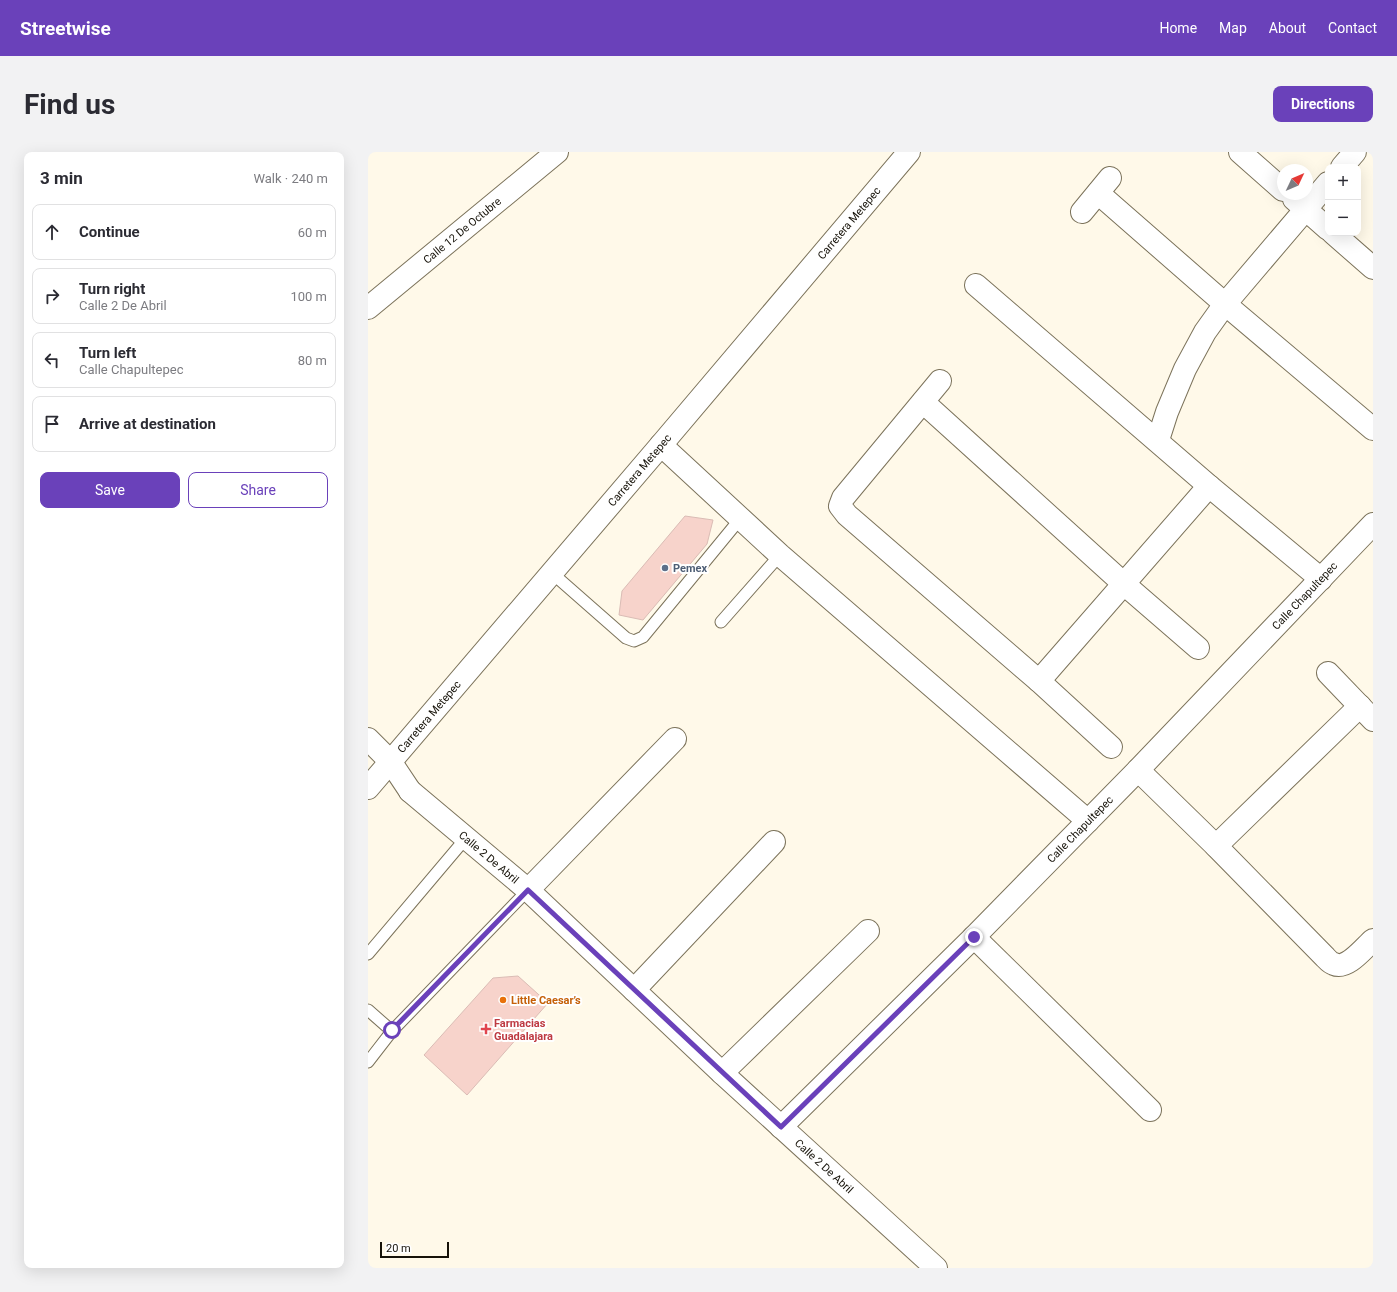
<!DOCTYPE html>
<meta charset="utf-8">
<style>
body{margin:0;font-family:Roboto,sans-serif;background:#f2f2f3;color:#2b2b33}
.controls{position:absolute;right:12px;top:12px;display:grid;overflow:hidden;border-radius:8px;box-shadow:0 4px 16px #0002}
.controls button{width:36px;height:36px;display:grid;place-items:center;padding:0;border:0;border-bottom:1px solid #e1e1e2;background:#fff;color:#2b2b33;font:20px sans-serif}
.compass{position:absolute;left:909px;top:12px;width:36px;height:36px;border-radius:50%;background:#fff;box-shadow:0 4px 16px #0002;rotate:46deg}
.scale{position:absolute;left:12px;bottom:10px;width:69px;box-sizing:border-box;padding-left:4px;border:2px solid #161209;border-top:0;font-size:11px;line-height:14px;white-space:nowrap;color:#161209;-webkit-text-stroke:3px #fff;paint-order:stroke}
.stop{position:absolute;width:12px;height:12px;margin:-9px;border:3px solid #6a41ba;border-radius:50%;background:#fff}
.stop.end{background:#6a41ba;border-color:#fff;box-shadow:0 1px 4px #0008}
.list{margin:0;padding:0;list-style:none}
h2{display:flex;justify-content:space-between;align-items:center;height:52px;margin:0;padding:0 16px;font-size:17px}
h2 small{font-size:13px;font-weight:400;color:#7c7c81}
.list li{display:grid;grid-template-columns:26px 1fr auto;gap:12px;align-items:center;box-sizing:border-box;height:56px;margin:0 8px 8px;padding:0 8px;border:1px solid #e1e1e2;border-radius:8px}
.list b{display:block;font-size:15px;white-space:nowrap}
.list p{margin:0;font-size:13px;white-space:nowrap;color:#7c7c81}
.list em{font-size:13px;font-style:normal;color:#7c7c81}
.actions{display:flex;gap:8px;padding:12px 16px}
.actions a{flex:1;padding:9px 0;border:1px solid #6a41ba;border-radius:8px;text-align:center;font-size:14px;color:#6a41ba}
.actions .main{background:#6a41ba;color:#fff}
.icon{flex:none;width:22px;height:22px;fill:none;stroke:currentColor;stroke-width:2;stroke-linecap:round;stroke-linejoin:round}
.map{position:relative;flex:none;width:1005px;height:1116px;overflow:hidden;border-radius:8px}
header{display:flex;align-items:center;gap:24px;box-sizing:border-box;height:56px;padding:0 20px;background:#6a41ba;color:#fff}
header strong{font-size:19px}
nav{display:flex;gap:22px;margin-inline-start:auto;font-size:14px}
.intro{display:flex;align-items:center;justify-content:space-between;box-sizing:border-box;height:96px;padding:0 24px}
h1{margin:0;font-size:28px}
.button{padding:10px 18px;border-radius:8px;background:#6a41ba;color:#fff;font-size:14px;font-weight:700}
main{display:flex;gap:24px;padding:0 24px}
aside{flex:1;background:#fff;border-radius:8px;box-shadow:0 4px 16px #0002}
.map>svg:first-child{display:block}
</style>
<header>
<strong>Streetwise</strong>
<nav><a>Home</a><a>Map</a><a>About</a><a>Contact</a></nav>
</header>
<div class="intro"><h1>Find us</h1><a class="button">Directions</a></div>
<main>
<aside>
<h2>3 min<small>Walk · 240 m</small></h2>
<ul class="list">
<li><svg class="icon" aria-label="ahead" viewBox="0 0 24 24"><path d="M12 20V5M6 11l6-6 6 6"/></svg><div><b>Continue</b></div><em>60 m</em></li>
<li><svg class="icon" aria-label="right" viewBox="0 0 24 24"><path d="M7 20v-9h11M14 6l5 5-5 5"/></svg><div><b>Turn right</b><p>Calle 2 De Abril</p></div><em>100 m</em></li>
<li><svg class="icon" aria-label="left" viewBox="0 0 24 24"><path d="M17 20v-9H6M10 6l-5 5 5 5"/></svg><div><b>Turn left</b><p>Calle Chapultepec</p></div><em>80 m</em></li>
<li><svg class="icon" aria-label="arrive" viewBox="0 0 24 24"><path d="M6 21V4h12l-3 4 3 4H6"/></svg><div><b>Arrive at destination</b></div></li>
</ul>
<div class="actions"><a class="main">Save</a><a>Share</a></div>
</aside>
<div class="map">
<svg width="1005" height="1116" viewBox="0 0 1005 1116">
<rect width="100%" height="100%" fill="#fff9e9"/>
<g fill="#f7d3cb" stroke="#dabcb5">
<polygon points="317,364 345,368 339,392 275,468 251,463 254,439"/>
<polygon points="150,824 180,851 99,943 56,903 125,826"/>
</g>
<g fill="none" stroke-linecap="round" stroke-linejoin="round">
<defs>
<g id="service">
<polyline points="184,421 258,486 266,489 275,485 372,367"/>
<polyline points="353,470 412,403"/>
<polyline points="0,802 98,686"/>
<polyline points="0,858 24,879"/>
<polyline points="0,910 24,879 160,738"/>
</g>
<g id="minor">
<polyline points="872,0 915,38"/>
<polyline points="974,15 987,0"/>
<polyline points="730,41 857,152 1005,277"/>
<polyline points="926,47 960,77"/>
<polyline points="714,60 742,26"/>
<polyline points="965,81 1005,116"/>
<polyline points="608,133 841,334 953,427"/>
<path id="s1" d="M0,156l189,-156"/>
<polyline points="572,229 475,346 472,354 479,363 671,529 743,595"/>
<polyline points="555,250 756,432 830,496"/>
<polyline points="790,288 799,260 817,217 837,180 857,152 960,31"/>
<polyline points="293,293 412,403 720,669"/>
<polyline points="960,521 1005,568"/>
<polyline points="671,529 841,334"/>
<path d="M770,618l78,76 108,110c3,3 6,7 10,8 13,6 30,-16 39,-24"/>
<polyline points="848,694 992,554"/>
<polyline points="160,738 307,587"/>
<polyline points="606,785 782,958"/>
<polyline points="266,838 406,690"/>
<polyline points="354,921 500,779"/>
<path id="s2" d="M413,975l193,-190 164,-167 235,-246"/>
</g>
<polyline id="tertiary" points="0,587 22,609 42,639"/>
<g id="secondary">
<path id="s3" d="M42,639l118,99 194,183 214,195"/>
</g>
<g id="primary">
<path id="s4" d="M0,636l293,-343 248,-293"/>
</g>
</defs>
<use href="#service" stroke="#7c735b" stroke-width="13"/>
<use href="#minor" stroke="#7c735b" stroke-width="24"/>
<use href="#tertiary" stroke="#7c735b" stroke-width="24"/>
<use href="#secondary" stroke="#7c735b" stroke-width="24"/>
<use href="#primary" stroke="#7c735b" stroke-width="24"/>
<use href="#service" stroke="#fff" stroke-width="11"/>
<use href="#minor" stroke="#fff" stroke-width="22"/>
<use href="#tertiary" stroke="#fff" stroke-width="22"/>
<use href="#secondary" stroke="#fff" stroke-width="22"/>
<use href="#primary" stroke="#fff" stroke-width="22"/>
</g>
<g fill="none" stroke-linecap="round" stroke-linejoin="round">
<polyline stroke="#6a41ba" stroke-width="5" points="24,878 160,738 413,975 606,785"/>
</g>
<circle fill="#5c6f8a" stroke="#fff" stroke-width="1.5" cx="297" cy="416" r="4"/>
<circle fill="#e8710a" stroke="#fff" stroke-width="1.5" cx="135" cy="848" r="4"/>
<path fill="#e0444e" stroke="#fff" stroke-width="1.5" d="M116 871h4v4h4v4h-4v4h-4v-4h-4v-4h4z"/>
<g text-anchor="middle" stroke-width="4" stroke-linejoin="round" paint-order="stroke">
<g font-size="11" fill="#161209" stroke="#fff">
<text dy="4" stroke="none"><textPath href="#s4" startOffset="742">Carretera Metepec</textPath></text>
<text dy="4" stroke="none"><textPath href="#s1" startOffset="122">Calle 12 De Octubre</textPath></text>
<text dy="4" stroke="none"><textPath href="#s4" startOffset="418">Carretera Metepec</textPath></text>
<text dy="4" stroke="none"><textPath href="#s2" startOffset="746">Calle Chapultepec</textPath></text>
<text dy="4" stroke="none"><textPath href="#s4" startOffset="94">Carretera Metepec</textPath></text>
<text dy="4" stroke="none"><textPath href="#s2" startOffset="422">Calle Chapultepec</textPath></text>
<text dy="4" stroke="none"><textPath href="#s3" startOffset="103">Calle 2 De Abril</textPath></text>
<text dy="4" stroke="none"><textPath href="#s3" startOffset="559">Calle 2 De Abril</textPath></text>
</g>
<g font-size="11" font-weight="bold" fill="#4e5e75" stroke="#fff" text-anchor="start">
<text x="305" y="420">Pemex</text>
</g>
<g font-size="11" font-weight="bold" fill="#c56008" stroke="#fff" text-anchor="start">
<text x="143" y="852">Little Caesar’s</text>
</g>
<g font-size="11" font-weight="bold" fill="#be3a42" stroke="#fff" text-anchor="start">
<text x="126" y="875">Farmacias<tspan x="126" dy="13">Guadalajara</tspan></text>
</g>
</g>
</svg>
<div class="controls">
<button>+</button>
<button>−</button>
</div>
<svg class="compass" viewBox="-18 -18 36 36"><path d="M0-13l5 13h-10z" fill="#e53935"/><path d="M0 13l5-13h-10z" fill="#7c7c81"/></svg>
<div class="scale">20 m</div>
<div class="stop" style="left:24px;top:878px"></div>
<div class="stop end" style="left:606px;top:785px"></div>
</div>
</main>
